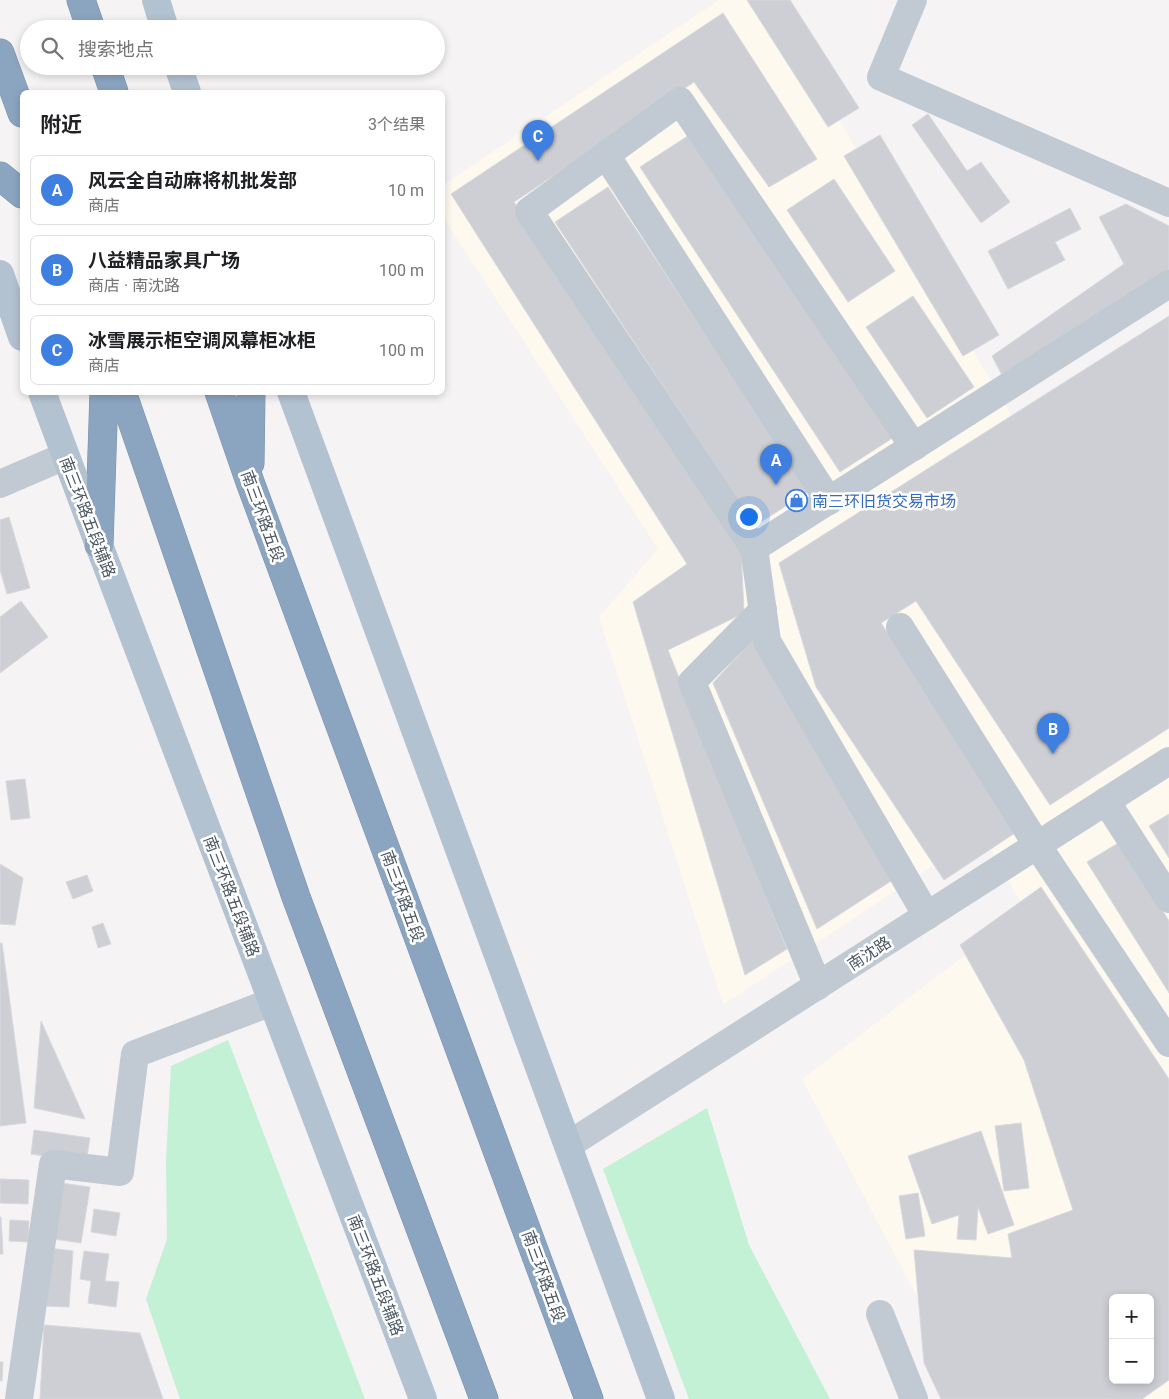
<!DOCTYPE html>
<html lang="zh">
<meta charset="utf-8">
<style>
body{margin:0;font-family:Roboto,"Noto Sans SC",sans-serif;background:#f6f6f6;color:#202124}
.controls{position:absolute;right:15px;bottom:15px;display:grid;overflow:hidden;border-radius:8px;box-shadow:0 2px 8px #0003}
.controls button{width:45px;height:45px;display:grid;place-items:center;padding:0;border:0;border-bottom:1px solid #e0e0e0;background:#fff;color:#202124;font:25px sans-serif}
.you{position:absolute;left:748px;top:516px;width:18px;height:18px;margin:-12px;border:4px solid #fff;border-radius:50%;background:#1a73e8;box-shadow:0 0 0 8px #1a73e833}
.badge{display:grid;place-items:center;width:32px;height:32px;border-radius:50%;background:#1a73e8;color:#fff;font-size:16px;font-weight:700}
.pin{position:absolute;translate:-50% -41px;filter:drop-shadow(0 1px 2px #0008)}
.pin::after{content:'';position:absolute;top:26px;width:18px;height:15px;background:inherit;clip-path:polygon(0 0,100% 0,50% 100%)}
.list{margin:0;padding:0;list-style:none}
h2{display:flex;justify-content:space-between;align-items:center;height:65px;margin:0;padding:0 20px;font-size:21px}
h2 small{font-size:16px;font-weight:400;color:#757577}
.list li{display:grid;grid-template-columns:32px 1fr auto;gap:15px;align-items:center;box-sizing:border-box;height:70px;margin:0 10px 10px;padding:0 10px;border:1px solid #e0e0e0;border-radius:8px}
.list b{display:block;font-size:19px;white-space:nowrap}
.list p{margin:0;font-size:16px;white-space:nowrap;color:#757577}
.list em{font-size:16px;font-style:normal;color:#757577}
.icon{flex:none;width:28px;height:28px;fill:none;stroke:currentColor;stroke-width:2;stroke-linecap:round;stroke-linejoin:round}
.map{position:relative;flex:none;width:1169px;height:1399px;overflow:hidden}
.search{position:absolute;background:#fff;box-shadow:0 2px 8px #0003;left:20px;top:20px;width:425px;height:55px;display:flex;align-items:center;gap:12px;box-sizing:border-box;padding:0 18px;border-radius:28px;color:#757577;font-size:19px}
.panel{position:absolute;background:#fff;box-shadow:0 2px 8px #0003;left:20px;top:90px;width:425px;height:305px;border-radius:8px}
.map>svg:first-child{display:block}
</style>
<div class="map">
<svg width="1169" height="1399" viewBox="0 0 1169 1399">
<rect width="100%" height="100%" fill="#f5f3f3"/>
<g fill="#fdf9ef" fill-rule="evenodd">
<polygon points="719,0 769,0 1034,454 821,600 969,842 723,1005 599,617 658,549 443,217 443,185"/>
<path d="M1169,374v1025h-198l-169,-320 223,-169 -177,-311zM1113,1298h37v82h-37z"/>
</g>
<g fill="#c3f1d5">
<polygon points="228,1040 365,1399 180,1399 146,1299 167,1239 166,1160 171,1066"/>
<polygon points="707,1108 749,1245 830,1399 689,1399 603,1169"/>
</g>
<g fill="#cdcfd5" stroke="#d7d9de" fill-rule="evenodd">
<polygon points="747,0 790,0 859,108 828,127"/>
<polygon points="723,13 817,159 769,187 694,82 514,202 741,550 744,613 668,650 787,949 745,975 633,602 687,564 451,194"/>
<polygon points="928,114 967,171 981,162 1010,202 981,223 912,125"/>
<polygon points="694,132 894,437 840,472 640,167"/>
<polygon points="880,135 999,335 963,356 844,156"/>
<polygon points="834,179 895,271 848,302 787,210"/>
<polygon points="608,187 809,491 755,526 555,222"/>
<polygon points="1126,204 1169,226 1169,273 1004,379 992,356 1124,264 1099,217"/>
<polygon points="1070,208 1081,229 1055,242 1065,260 1008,289 988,251"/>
<polygon points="913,296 974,387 927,418 866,327"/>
<polygon points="1169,316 1169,728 1050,805 916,601 881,623 1018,831 944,880 816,687 779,563"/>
<polygon points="9,517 30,588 7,594 0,570 0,520"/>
<polygon points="21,601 48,637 0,673 0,617"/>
<polygon points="754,638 891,881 817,929 713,683"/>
<polygon points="25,779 30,818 11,820 6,781"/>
<polygon points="1169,814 1169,858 1149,826"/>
<polygon points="1120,842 1169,921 1169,993 1087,862"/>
<polygon points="0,864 23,878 15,925 0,924"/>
<polygon points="87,875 93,891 73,899 66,882"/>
<path d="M1041,887l128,192v301l-27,19h-201l-17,-36 -10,-113 98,8 -4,-24 65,-24 -49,-150 -64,-115zM1113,1298h37v82h-37z"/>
<polygon points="103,923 111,944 98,948 92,927"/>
<polygon points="0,943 2,943 26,1123 0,1126"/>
<polygon points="41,1021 85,1119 34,1108"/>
<polygon points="1021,1123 1029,1188 1004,1191 995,1126"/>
<polygon points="34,1130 90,1138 86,1162 31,1154"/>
<polygon points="981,1131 1014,1225 988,1234 978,1207 976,1240 957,1239 959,1215 932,1224 908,1156"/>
<polygon points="0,1179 29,1180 28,1204 0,1203"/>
<polygon points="61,1183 90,1187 81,1243 53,1239"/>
<polygon points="918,1193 925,1236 906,1239 899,1196"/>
<polygon points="94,1209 120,1213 116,1236 91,1232"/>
<polygon points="0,1217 1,1217 3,1254 0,1254"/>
<polygon points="10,1220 29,1221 28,1242 9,1241"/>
<polygon points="49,1248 73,1251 69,1307 44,1306"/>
<polygon points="84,1251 109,1254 105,1281 119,1282 116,1307 88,1303 91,1281 80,1279"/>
<polygon points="44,1325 140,1333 163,1399 40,1399"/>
<polygon points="0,1362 3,1362 2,1381 0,1381"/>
</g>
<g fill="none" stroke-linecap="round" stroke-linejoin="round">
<defs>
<g id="highway">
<polyline points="81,0 91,29"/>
<polyline points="0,53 22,113"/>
<polyline points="105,66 114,92"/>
<polyline points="0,176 22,194"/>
<polyline points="122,392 296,897 484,1399"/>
<polyline points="219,392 250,482 386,850 589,1399"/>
<polyline points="250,463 251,392"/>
<polyline points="99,545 104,392"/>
</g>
</defs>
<use href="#highway" stroke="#7690ad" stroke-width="29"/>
<g stroke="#c1cad2" stroke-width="28">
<polyline points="913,0 881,77 1169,203"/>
<polyline points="606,155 829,501"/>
<polyline points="914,447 680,101 529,211 754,548 767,641 927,916"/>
<polyline points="0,484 65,456"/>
<polyline points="754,548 1169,284"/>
<polyline points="763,610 692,682 818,986"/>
<polyline points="900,627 1037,845 1169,1043"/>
<polyline points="1106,801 1169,899"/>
<polyline points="568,1145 1169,761"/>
<polyline points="880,1314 914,1399"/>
<polyline points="19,1399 53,1164 120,1172 135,1054 272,1002"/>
</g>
<g stroke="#b3c2d1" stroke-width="28">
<polyline points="156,0 165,29"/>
<polyline points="178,66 187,92"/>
<polyline points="0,274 22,337"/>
<polyline points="42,392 99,545 423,1399"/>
<polyline points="291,392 661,1399"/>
</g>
<use href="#highway" stroke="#8ba5c1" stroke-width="28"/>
</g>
<defs>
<symbol id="shop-ring" viewBox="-11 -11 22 22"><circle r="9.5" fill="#fff" stroke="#3f7fe0" stroke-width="1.5"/><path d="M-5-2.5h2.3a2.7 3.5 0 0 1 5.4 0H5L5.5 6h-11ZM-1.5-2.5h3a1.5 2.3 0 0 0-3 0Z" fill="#3f7fe0"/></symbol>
</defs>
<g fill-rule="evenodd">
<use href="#shop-ring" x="784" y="488" width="25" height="25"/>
</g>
<g text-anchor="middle" stroke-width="5" stroke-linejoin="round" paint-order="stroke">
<g font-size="16" fill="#366cbe" stroke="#fff" text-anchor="start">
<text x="812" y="507">南三环旧货交易市场</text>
</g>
<g font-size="16" fill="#4a5661" stroke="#fff">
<text transform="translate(263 516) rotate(70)" y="6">南三环路五段</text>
<text transform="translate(88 517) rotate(69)" y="6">南三环路五段辅路</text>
<text transform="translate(232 896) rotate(69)" y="6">南三环路五段辅路</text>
<text transform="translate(403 896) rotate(70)" y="6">南三环路五段</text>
<text transform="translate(869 953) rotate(-33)" y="6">南沈路</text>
<text transform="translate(376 1275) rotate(69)" y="6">南三环路五段辅路</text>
<text transform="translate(544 1276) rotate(70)" y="6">南三环路五段</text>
</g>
</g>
</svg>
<div class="controls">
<button>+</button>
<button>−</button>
</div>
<div class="you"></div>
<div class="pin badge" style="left:776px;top:485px;background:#3f7fe0">A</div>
<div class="pin badge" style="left:1053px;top:754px;background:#3f7fe0">B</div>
<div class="pin badge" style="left:538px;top:161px;background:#3f7fe0">C</div>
<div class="search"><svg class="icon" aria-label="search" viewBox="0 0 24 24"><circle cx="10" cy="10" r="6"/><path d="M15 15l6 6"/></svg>搜索地点</div>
<section class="panel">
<h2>附近<small>3个结果</small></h2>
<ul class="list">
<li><span class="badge" style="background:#3f7fe0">A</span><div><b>风云全自动麻将机批发部</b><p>商店</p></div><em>10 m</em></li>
<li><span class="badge" style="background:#3f7fe0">B</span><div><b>八益精品家具广场</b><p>商店 · 南沈路</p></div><em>100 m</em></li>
<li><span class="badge" style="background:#3f7fe0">C</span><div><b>冰雪展示柜空调风幕柜冰柜</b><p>商店</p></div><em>100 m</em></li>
</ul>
</section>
</div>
